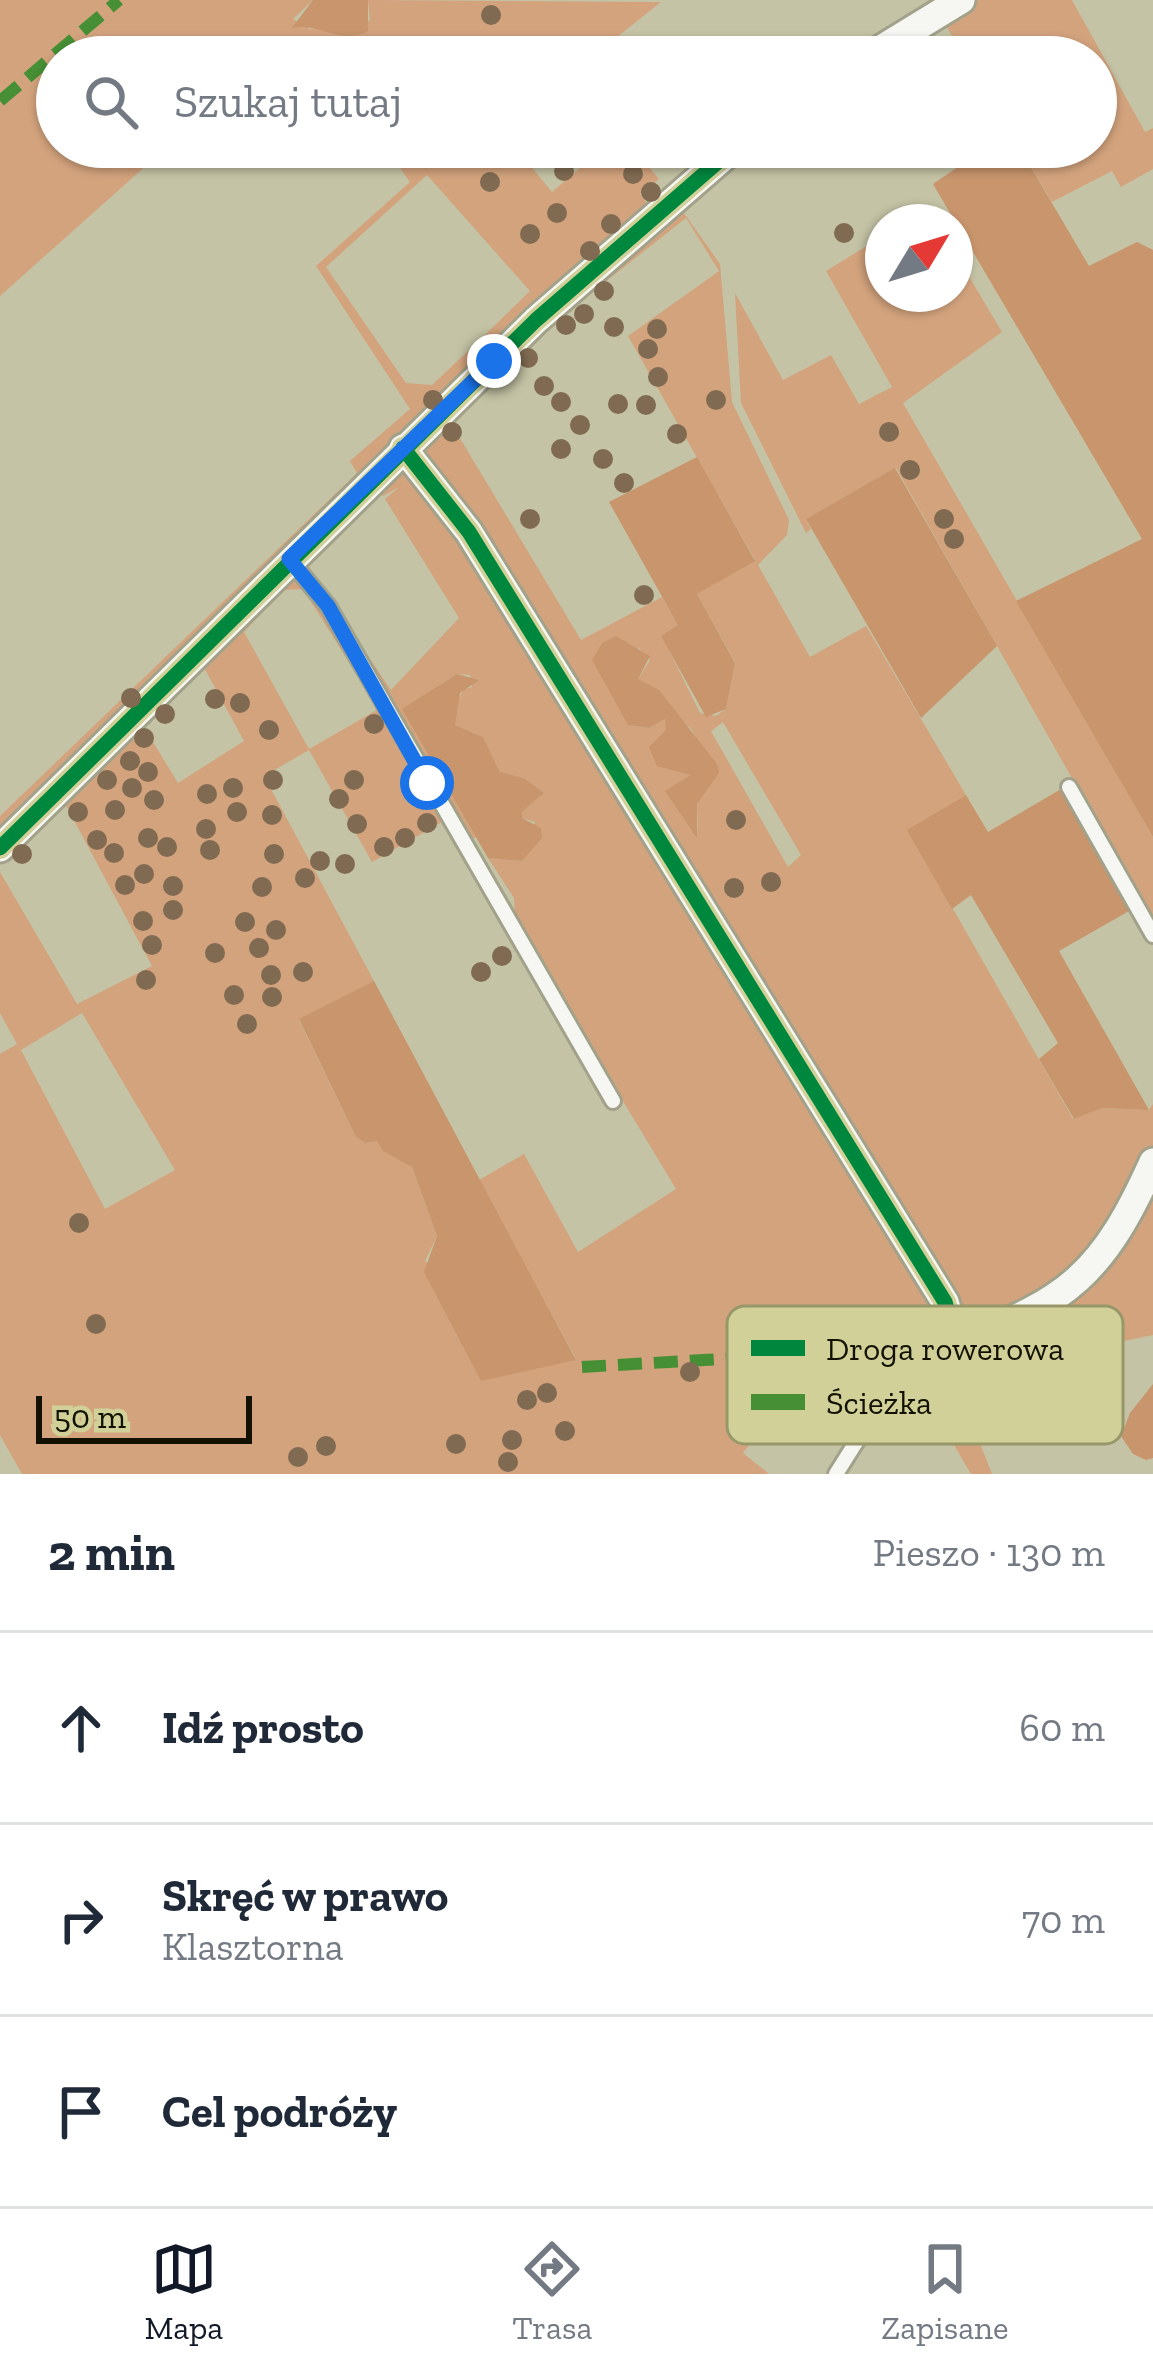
<!DOCTYPE html>
<html lang="pl">
<meta charset="utf-8">
<style>
body{margin:0;font-family:"Zilla Slab",serif;background:#f2f2f3;color:#1f2937}
.compass{position:absolute;left:865px;top:204px;width:108px;height:108px;border-radius:50%;background:#fff;box-shadow:0 3px 9px #0004;rotate:52deg}
.scale{position:absolute;left:36px;bottom:30px;width:216px;box-sizing:border-box;padding-left:12px;border:6px solid #121100;border-top:0;font-size:33px;line-height:42px;white-space:nowrap;color:#121100;-webkit-text-stroke:9px #d1d098;paint-order:stroke}
.stop{position:absolute;width:36px;height:36px;margin:-27px;border:9px solid #1a73e8;border-radius:50%;background:#fff}
.stop.end{background:#1a73e8;border-color:#fff;box-shadow:0 3px 12px #0008}
.list{margin:0;padding:0;list-style:none}
h2{display:flex;justify-content:space-between;align-items:center;height:156px;margin:0;padding:0 48px;font-size:51px}
h2 small{font-size:39px;font-weight:400;color:#747a83}
.list li{display:grid;grid-template-columns:78px 1fr auto;gap:36px;align-items:center;box-sizing:border-box;height:192px;padding:0 48px;border-top:3px solid #e0e1e3}
.list b{display:block;font-size:45px;white-space:nowrap}
.list p{margin:0;font-size:39px;white-space:nowrap;color:#747a83}
.list em{font-size:39px;font-style:normal;color:#747a83}
.icon{flex:none;width:66px;height:66px;fill:none;stroke:currentColor;stroke-width:2;stroke-linecap:round;stroke-linejoin:round}
.map{position:relative;flex:none;width:1153px;height:1474px;overflow:hidden}
.search{position:absolute;background:#fff;box-shadow:0 3px 9px #0004;left:36px;right:36px;top:36px;height:132px;display:flex;align-items:center;gap:30px;box-sizing:border-box;padding:0 42px;border-radius:66px;color:#747a83;font-size:45px}
.sheet{height:732px;background:#fff}
nav{display:flex;justify-content:space-around;align-items:center;box-sizing:border-box;height:168px;border-top:3px solid #e0e1e3;background:#fff;font-size:33px;color:#747a83}
nav a{display:grid;justify-items:center;gap:6px}
nav .on{color:#111827}
.map>svg:first-child{display:block}
</style>
<div class="map">
<svg width="1153" height="1474" viewBox="0 0 1153 1474">
<rect width="100%" height="100%" fill="#c4c3a5"/>
<g fill="#d3a37d" fill-rule="evenodd">
<polygon points="0,0 313,0 293,19 310,29 370,21 368,0 661,2 592,57 334,57 319,45 314,47 323,57 307,57 294,45 281,57 57,57 57,147 167,147 0,296"/>
<polygon points="974,0 1072,0 1145,132 1153,128 1153,169 1121,187 1112,171 1052,202 1019,147 1096,147 1096,57 965,57 946,26 897,57 884,57"/>
<polygon points="385,147 515,147 552,192 604,147 632,147 659,179 640,194 649,206 493,345 485,335 530,291 427,175 326,267 406,383 432,385 468,351 480,360 0,835 0,816 357,473 350,461 410,409 316,266 410,182"/>
<path d="M681,209l39,55 12,138 57,118 -2,15 -29,30 52,92 56,-31 100,169 -58,35 165,289 29,-11 47,2 4,-6v44l-72,121 -97,55 -22,-10 -538,-862 25,-32 132,220 81,-43 17,29 -17,10 38,77 16,3 10,-7 9,-47 -38,-68 58,-34 -127,-224 91,-65 -33,-53 -86,68 -3,-4 54,-54 7,6zM638,647l12,13 -12,19 54,51 11,22 14,12 -20,40 1,30 -6,-59 -27,-56 -16,9 -21,-3zM723,722l78,133 -13,12 -77,-136z"/>
<polygon points="883,236 883,294 955,294 955,253 1002,332 903,403 1153,837 1153,921 896,468 806,519 811,529 806,533 741,403 735,293 783,380 831,355 859,404 892,387 826,271"/>
<path d="M399,468l48,45 496,811 -7,12 -73,33 2,9 -82,21 -40,54 26,21h-747l-22,-39v-381l17,-10 -17,-31v-141l77,132 75,-38 -90,-168 78,-77 38,62 66,-42 -43,-79c23,-25 66,-96 103,-78l50,78 -2,5 -49,-78 -20,1 -39,42 65,117 68,-39 -13,-31 103,185 -25,-42 -70,40 -63,-112 -45,26 110,205 -75,39 57,117 9,6 12,-2 35,26 25,69 -12,25 151,98 -97,-179 45,-26 54,98 98,-63 -161,-267 -1,-24 -26,-40 34,3 13,-39 -13,-4v-6l22,-19 -20,-15 -24,-6 -17,-35 -28,-12 -1,-19 10,-17 8,-2 -2,-12 -13,-1 -54,35 73,128 -7,4 -159,-271 81,120 68,-72 -74,-119 14,-12 -16,9 -5,-7zM82,1013l93,157 -70,39 -84,-159z"/>
<polygon points="1153,1177 1153,1335 961,1375 957,1385 992,1474 971,1474 915,1378 936,1372 916,1370 1021,1328"/>
</g>
<g fill="#c8956c">
<path d="M313,0h55v31c-26,16 -53,-11 -77,-2z"/>
<polygon points="987,147 1019,147 1089,266 1137,242 1153,250 1153,837 1016,601 1142,539 933,184"/>
<polygon points="697,457 755,561 697,594 735,663 726,709 706,717 661,636 678,625 609,502"/>
<polygon points="895,468 997,646 921,718 806,519"/>
<polygon points="616,636 650,656 638,679 659,690 717,764 719,773 697,804 697,838 665,791 691,775 657,766 649,747 666,730 665,719 649,728 628,725 592,660 602,643"/>
<polygon points="457,674 479,680 460,693 455,725 483,737 500,772 524,778 544,793 522,812 522,818 541,828 542,838 522,861 488,858 402,709"/>
<polygon points="1061,789 1129,911 1059,951 1149,1110 1102,1108 1074,1119 1039,1059 1058,1043 971,895 952,909 907,830 966,795 988,832"/>
<polygon points="374,981 576,1360 481,1381 424,1272 437,1236 412,1167 383,1151 377,1141 365,1143 356,1137 299,1019"/>
<polygon points="1153,1384 1153,1458 1146,1460 1133,1454 1121,1436 1130,1413"/>
</g>
<g fill="none" stroke-linecap="round" stroke-linejoin="round">
<defs>
<g id="service">
<polyline points="289,559 328,606 613,1101"/>
<polyline points="1069,787 1153,935"/>
<polyline points="836,1474 894,1382 900,1360"/>
</g>
<g id="minor">
<polyline points="868,57 961,0"/>
<polyline points="403,448 469,532 945,1302 957,1342"/>
<polyline points="0,848 536,320 735,147"/>
<path d="M866,1362c33,-1 59,-9 90,-20 113,-40 147,-69 197,-180"/>
</g>
</defs>
<use href="#service" stroke="#a2a18a" stroke-width="20"/>
<use href="#minor" stroke="#a2a18a" stroke-width="33"/>
<use href="#service" stroke="#f6f6f2" stroke-width="14"/>
<use href="#minor" stroke="#f6f6f2" stroke-width="27"/>
<g stroke="#468f35" stroke-width="12" stroke-dasharray="24 12" stroke-linecap="butt">
<polyline points="0,101 119,0"/>
<polyline points="582,1367 756,1357 866,1362"/>
</g>
<defs>
<g id="cycleway">
<polyline points="403,448 469,532 945,1302 957,1342"/>
<polyline points="0,848 536,320 735,147"/>
</g>
</defs>
<use href="#cycleway" stroke="#d1d098" stroke-width="22"/>
<use href="#cycleway" stroke="#00873e" stroke-width="15"/>
</g>
<g fill="#806b52">
<circle cx="491" cy="15" r="10"/>
<circle cx="786" cy="158" r="10"/>
<circle cx="564" cy="171" r="10"/>
<circle cx="633" cy="174" r="10"/>
<circle cx="490" cy="182" r="10"/>
<circle cx="651" cy="192" r="10"/>
<circle cx="557" cy="213" r="10"/>
<circle cx="611" cy="224" r="10"/>
<circle cx="844" cy="233" r="10"/>
<circle cx="530" cy="234" r="10"/>
<circle cx="590" cy="251" r="10"/>
<circle cx="604" cy="291" r="10"/>
<circle cx="584" cy="314" r="10"/>
<circle cx="566" cy="325" r="10"/>
<circle cx="614" cy="327" r="10"/>
<circle cx="657" cy="329" r="10"/>
<circle cx="648" cy="349" r="10"/>
<circle cx="528" cy="358" r="10"/>
<circle cx="658" cy="377" r="10"/>
<circle cx="544" cy="386" r="10"/>
<circle cx="433" cy="400" r="10"/>
<circle cx="716" cy="400" r="10"/>
<circle cx="561" cy="402" r="10"/>
<circle cx="618" cy="404" r="10"/>
<circle cx="646" cy="405" r="10"/>
<circle cx="580" cy="425" r="10"/>
<circle cx="452" cy="432" r="10"/>
<circle cx="889" cy="432" r="10"/>
<circle cx="677" cy="434" r="10"/>
<circle cx="561" cy="449" r="10"/>
<circle cx="603" cy="459" r="10"/>
<circle cx="910" cy="470" r="10"/>
<circle cx="624" cy="483" r="10"/>
<circle cx="530" cy="519" r="10"/>
<circle cx="944" cy="519" r="10"/>
<circle cx="954" cy="539" r="10"/>
<circle cx="644" cy="595" r="10"/>
<circle cx="131" cy="698" r="10"/>
<circle cx="215" cy="699" r="10"/>
<circle cx="240" cy="703" r="10"/>
<circle cx="165" cy="714" r="10"/>
<circle cx="374" cy="724" r="10"/>
<circle cx="269" cy="730" r="10"/>
<circle cx="144" cy="738" r="10"/>
<circle cx="130" cy="761" r="10"/>
<circle cx="148" cy="772" r="10"/>
<circle cx="107" cy="780" r="10"/>
<circle cx="273" cy="780" r="10"/>
<circle cx="354" cy="780" r="10"/>
<circle cx="132" cy="788" r="10"/>
<circle cx="233" cy="788" r="10"/>
<circle cx="207" cy="794" r="10"/>
<circle cx="339" cy="799" r="10"/>
<circle cx="154" cy="800" r="10"/>
<circle cx="115" cy="810" r="10"/>
<circle cx="78" cy="812" r="10"/>
<circle cx="237" cy="812" r="10"/>
<circle cx="272" cy="815" r="10"/>
<circle cx="736" cy="820" r="10"/>
<circle cx="427" cy="823" r="10"/>
<circle cx="357" cy="824" r="10"/>
<circle cx="206" cy="829" r="10"/>
<circle cx="148" cy="838" r="10"/>
<circle cx="405" cy="838" r="10"/>
<circle cx="97" cy="840" r="10"/>
<circle cx="167" cy="847" r="10"/>
<circle cx="384" cy="847" r="10"/>
<circle cx="210" cy="850" r="10"/>
<circle cx="114" cy="853" r="10"/>
<circle cx="22" cy="854" r="10"/>
<circle cx="274" cy="854" r="10"/>
<circle cx="320" cy="861" r="10"/>
<circle cx="345" cy="864" r="10"/>
<circle cx="144" cy="874" r="10"/>
<circle cx="305" cy="878" r="10"/>
<circle cx="771" cy="882" r="10"/>
<circle cx="125" cy="885" r="10"/>
<circle cx="173" cy="886" r="10"/>
<circle cx="262" cy="887" r="10"/>
<circle cx="734" cy="888" r="10"/>
<circle cx="173" cy="910" r="10"/>
<circle cx="143" cy="921" r="10"/>
<circle cx="245" cy="922" r="10"/>
<circle cx="276" cy="930" r="10"/>
<circle cx="152" cy="945" r="10"/>
<circle cx="259" cy="948" r="10"/>
<circle cx="215" cy="953" r="10"/>
<circle cx="502" cy="956" r="10"/>
<circle cx="303" cy="972" r="10"/>
<circle cx="481" cy="972" r="10"/>
<circle cx="271" cy="975" r="10"/>
<circle cx="146" cy="980" r="10"/>
<circle cx="234" cy="995" r="10"/>
<circle cx="272" cy="997" r="10"/>
<circle cx="247" cy="1024" r="10"/>
<circle cx="79" cy="1223" r="10"/>
<circle cx="96" cy="1324" r="10"/>
<circle cx="690" cy="1372" r="10"/>
<circle cx="547" cy="1393" r="10"/>
<circle cx="527" cy="1400" r="10"/>
<circle cx="565" cy="1431" r="10"/>
<circle cx="512" cy="1440" r="10"/>
<circle cx="456" cy="1444" r="10"/>
<circle cx="326" cy="1446" r="10"/>
<circle cx="298" cy="1457" r="10"/>
<circle cx="508" cy="1462" r="10"/>
</g>
<g fill="none" stroke-linecap="round" stroke-linejoin="round">
<polyline stroke="#1a73e8" stroke-width="15" points="427,783 328,606 289,559 494,361"/>
</g>
<rect x="727" y="1306" width="396" height="138" rx="18" fill="#d1d098" stroke="#98976a" stroke-width="3"/>
<rect x="751" y="1340" width="54" height="16" fill="#00873e"/>
<rect x="751" y="1394" width="54" height="16" fill="#468f35"/>
<g font-size="33" fill="#121100">
<text x="826" y="1360">Droga rowerowa</text>
<text x="826" y="1414">Ścieżka</text>
</g>
</svg>
<svg class="compass" viewBox="-18 -18 36 36"><path d="M0-13l5 13h-10z" fill="#e53935"/><path d="M0 13l5-13h-10z" fill="#747a83"/></svg>
<div class="scale">50 m</div>
<div class="stop" style="left:427px;top:783px"></div>
<div class="stop end" style="left:494px;top:361px"></div>
<div class="search"><svg class="icon" aria-label="search" viewBox="0 0 24 24"><circle cx="10" cy="10" r="6"/><path d="M15 15l6 6"/></svg>Szukaj tutaj</div>
</div>
<section class="sheet">
<h2>2 min<small>Pieszo · 130 m</small></h2>
<ul class="list">
<li><svg class="icon" aria-label="ahead" viewBox="0 0 24 24"><path d="M12 20V5M6 11l6-6 6 6"/></svg><div><b>Idź prosto</b></div><em>60 m</em></li>
<li><svg class="icon" aria-label="right" viewBox="0 0 24 24"><path d="M7 20v-9h11M14 6l5 5-5 5"/></svg><div><b>Skręć w prawo</b><p>Klasztorna</p></div><em>70 m</em></li>
<li><svg class="icon" aria-label="arrive" viewBox="0 0 24 24"><path d="M6 21V4h12l-3 4 3 4H6"/></svg><div><b>Cel podróży</b></div></li>
</ul>
</section>
<nav>
<a class="on"><svg class="icon" aria-label="map" viewBox="0 0 24 24"><path d="M3 6l6-2 6 2 6-2v14l-6 2-6-2-6 2zM9 4v14M15 6v14"/></svg>Mapa</a>
<a><svg class="icon" aria-label="directions" viewBox="0 0 24 24"><path d="M12 3l9 9-9 9-9-9zM9 14v-3h6M13 9l2 2-2 2"/></svg>Trasa</a>
<a><svg class="icon" aria-label="saved" viewBox="0 0 24 24"><path d="M7 4h10v16l-5-4-5 4z"/></svg>Zapisane</a>
</nav>
